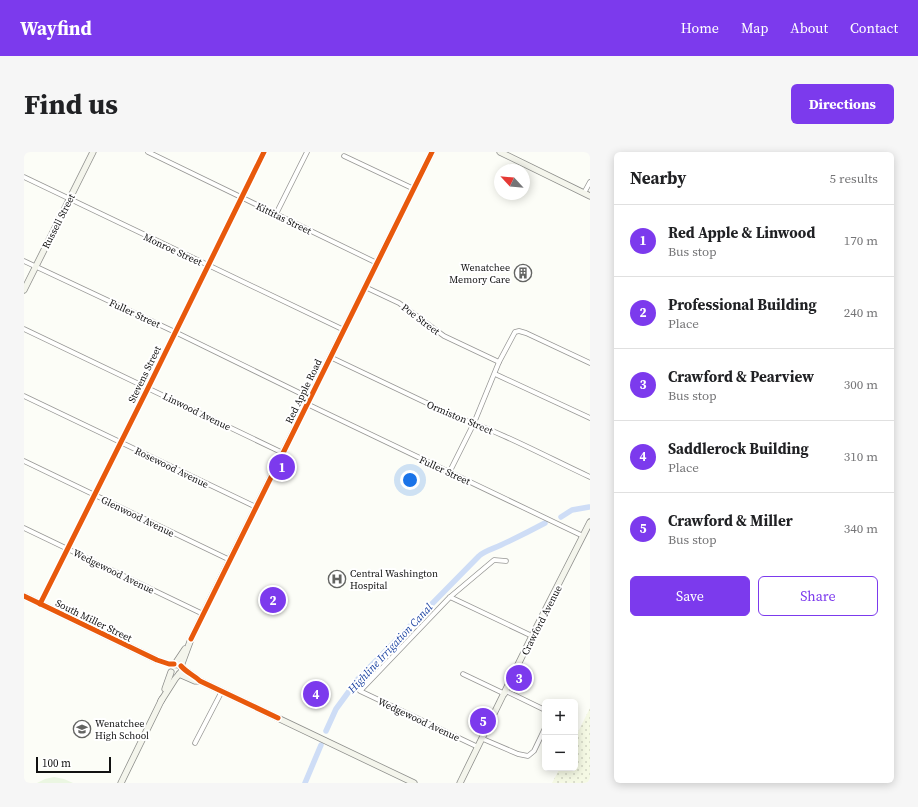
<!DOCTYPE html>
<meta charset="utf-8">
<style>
body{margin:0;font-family:"Source Serif 4",serif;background:#f6f6f6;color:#202124}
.controls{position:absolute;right:12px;bottom:12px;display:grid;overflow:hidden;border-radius:6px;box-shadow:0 2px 10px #0003}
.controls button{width:36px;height:36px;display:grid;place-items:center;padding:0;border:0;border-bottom:1px solid #e0e0e0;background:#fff;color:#202124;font:20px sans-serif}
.compass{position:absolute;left:470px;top:12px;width:36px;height:36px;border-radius:50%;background:#fff;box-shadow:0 2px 10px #0003;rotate:296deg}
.scale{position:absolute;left:12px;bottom:10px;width:75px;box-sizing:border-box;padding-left:4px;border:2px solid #111;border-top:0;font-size:11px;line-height:14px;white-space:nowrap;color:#111;-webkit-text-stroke:3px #fff;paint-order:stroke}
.you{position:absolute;left:386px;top:328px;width:14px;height:14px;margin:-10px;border:3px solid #fff;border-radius:50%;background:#1a73e8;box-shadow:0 0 0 6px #1a73e833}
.badge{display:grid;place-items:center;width:26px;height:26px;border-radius:50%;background:#7c3aed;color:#fff;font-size:13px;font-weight:700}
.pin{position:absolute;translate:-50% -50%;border:2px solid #fff;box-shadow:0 1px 4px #0006}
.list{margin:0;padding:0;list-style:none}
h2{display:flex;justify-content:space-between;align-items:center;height:52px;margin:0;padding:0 16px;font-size:17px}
h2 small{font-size:13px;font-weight:400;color:#757577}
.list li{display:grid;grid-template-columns:26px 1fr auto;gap:12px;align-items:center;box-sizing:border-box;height:72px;padding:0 16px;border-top:1px solid #e0e0e0}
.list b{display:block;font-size:15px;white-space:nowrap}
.list p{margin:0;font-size:13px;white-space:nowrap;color:#757577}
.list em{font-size:13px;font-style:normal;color:#757577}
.actions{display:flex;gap:8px;padding:12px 16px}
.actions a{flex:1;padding:9px 0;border:1px solid #7c3aed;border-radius:6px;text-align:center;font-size:14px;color:#7c3aed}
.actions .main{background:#7c3aed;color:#fff}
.map{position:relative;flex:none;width:566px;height:631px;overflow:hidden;border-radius:6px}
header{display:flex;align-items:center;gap:24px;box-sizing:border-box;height:56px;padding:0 20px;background:#7c3aed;color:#fff}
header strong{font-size:19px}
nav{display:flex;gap:22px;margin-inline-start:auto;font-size:14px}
.intro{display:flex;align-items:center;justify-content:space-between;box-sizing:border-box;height:96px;padding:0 24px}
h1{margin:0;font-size:28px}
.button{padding:10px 18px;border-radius:6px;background:#7c3aed;color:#fff;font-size:14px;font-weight:700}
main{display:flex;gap:24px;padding:0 24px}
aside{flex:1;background:#fff;border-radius:6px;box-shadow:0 2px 10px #0003}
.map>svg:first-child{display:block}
</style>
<header>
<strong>Wayfind</strong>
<nav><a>Home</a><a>Map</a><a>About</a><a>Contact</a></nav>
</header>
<div class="intro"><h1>Find us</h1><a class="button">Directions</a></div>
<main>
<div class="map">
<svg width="566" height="631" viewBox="0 0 566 631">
<defs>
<pattern id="farmland-dots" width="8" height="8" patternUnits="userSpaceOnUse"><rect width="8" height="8" fill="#f5f9e4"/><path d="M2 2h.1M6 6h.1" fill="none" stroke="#d1d4c3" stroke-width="1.8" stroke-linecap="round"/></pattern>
</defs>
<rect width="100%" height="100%" fill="#fcfdf7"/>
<polygon fill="url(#farmland-dots)" points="566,556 566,631 528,631 536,616 551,616 551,586"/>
<polygon fill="#ebf6e2" points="30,625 40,627 49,631 13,631 21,627"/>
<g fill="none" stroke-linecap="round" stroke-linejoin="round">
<g stroke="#ceddf6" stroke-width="5.5">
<polyline points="537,365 548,358 565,355"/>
<path d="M302,579l10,-22 22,-30 121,-123c7,-6 14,-7 22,-11 15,-7 29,-14 44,-22"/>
<polyline points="281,631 297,593"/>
</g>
<defs>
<g id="street">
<polyline points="124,0 353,111"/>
<polyline points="320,4 390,37"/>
<polyline points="0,25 320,178"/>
<polyline points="560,41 566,30"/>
<polyline points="252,62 283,0"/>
<polyline points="0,109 151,180 286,246"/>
<polyline points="341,135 375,151 420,184 475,210"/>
<polyline points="0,177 259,301"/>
<path d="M306,205l124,59c47,16 91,40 136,61"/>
<polyline points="471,222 566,266"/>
<polyline points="0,244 232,355"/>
<polyline points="283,252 559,384"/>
<polyline points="0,309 206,408"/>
<polyline points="426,319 450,271 475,210 491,180 495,179 502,181 566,211"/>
<polyline points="0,376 179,462"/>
<polyline points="426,445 508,484"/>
<polyline points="16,452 124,236 240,0"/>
<polyline points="439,522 481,542"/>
<polyline points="482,539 521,558"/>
<polyline points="459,587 494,602 504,604 510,599 521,576"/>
<polyline points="171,591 198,539"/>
<polyline points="454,595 336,539 426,445 470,408 482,409"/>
</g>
<g id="secondary">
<polyline points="476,0 566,44"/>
<polyline points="0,138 69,0"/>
<polyline points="0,444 133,508 145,512 155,513 158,516 157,520 151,527 137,549"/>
<polyline points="151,512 161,497"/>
<polyline points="157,514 167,487 179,462 408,0"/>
<path d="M157,514c6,7 13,9 19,15l214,102"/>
<polyline points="155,522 171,529 176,529"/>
<polyline points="141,537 147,520"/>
<polyline points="97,631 138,547"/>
<polyline points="436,631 508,484 566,370"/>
</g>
</defs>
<use href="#street" stroke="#979795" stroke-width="5.5"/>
<use href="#secondary" stroke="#8d8e8b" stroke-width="7"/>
<use href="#street" stroke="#fffffe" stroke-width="4"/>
<use href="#secondary" stroke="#f4f5ec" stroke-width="5.5"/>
<defs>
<g id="cycleway">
<polyline points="0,444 133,508 145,512 150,512"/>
<polyline points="16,452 124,236 240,0"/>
<polyline points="167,487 408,0"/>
<path d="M157,514c6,7 13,9 19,15l78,37"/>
</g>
</defs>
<use href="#cycleway" stroke="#fff" stroke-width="8"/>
<use href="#cycleway" stroke="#e8590c" stroke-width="5"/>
</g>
<defs>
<symbol id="building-ring" viewBox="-11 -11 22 22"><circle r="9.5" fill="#fff" stroke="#636462" stroke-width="1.5"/><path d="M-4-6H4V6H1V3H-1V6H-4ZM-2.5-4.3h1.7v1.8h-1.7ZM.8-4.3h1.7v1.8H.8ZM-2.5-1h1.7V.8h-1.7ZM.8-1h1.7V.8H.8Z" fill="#636462"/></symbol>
<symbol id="hospital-ring" viewBox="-11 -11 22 22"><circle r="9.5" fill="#fff" stroke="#636462" stroke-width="1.5"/><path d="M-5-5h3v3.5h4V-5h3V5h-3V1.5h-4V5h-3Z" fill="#636462"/></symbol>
<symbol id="school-ring" viewBox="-11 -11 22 22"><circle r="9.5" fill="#fff" stroke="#636462" stroke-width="1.5"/><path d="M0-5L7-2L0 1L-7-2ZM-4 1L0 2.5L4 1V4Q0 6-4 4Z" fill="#636462"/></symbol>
</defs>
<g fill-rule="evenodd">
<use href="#building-ring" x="489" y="111" width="20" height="20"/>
<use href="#hospital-ring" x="303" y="417" width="20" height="20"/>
<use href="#school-ring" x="48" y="567" width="20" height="20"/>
</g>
<g text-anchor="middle" stroke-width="4" stroke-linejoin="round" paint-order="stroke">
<g font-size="10" fill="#111" stroke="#fff">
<text transform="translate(260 66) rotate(26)" y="4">Kittitas Street</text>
<text transform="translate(34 69) rotate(-63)" y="4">Russell Street</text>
<text transform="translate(149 97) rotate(25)" y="4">Monroe Street</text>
<text transform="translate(111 161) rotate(25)" y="4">Fuller Street</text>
<text transform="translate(397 167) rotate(37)" y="4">Poe Street</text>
<text transform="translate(120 222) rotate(-64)" y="4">Stevens Street</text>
<text transform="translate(279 239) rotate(-64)" y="4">Red Apple Road</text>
<text transform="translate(173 259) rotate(26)" y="4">Linwood Avenue</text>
<text transform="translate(436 265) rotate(23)" y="4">Ormiston Street</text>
<text transform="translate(148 315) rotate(26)" y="4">Rosewood Avenue</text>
<text transform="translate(421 318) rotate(25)" y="4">Fuller Street</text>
<text transform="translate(114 364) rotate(26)" y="4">Glenwood Avenue</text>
<text transform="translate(90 419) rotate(26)" y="4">Wedgewood Avenue</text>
<text transform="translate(70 468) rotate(26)" y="4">South Miller Street</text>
<text transform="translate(517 468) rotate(-63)" y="4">Crawford Avenue</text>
<text transform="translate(395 567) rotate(25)" y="4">Wedgewood Avenue</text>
</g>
<g font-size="10" fill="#111" stroke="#fff" text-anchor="start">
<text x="486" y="119" text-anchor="end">Wenatchee<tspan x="486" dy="12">Memory Care</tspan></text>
<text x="326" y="425">Central Washington<tspan x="326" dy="12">Hospital</tspan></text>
<text x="71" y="575">Wenatchee<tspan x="71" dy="12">High School</tspan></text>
</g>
<g font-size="11" font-style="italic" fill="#1c43a1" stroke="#fff">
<text transform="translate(366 496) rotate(-47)" y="4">Highline Irrigation Canal</text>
</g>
</g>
</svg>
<div class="controls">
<button>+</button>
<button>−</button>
</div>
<svg class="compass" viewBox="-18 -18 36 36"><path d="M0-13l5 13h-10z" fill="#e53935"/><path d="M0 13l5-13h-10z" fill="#757577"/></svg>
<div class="scale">100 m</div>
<div class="you"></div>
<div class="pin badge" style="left:258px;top:315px">1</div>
<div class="pin badge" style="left:249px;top:448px">2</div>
<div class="pin badge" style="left:495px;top:526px">3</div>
<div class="pin badge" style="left:292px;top:542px">4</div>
<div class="pin badge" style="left:459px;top:569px">5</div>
</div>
<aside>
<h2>Nearby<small>5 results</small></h2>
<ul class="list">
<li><span class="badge">1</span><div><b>Red Apple &amp; Linwood</b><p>Bus stop</p></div><em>170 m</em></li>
<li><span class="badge">2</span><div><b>Professional Building</b><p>Place</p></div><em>240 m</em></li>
<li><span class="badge">3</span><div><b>Crawford &amp; Pearview</b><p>Bus stop</p></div><em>300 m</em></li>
<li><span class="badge">4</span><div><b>Saddlerock Building</b><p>Place</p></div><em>310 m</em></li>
<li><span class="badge">5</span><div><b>Crawford &amp; Miller</b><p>Bus stop</p></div><em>340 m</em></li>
</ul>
<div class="actions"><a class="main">Save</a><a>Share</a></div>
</aside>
</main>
